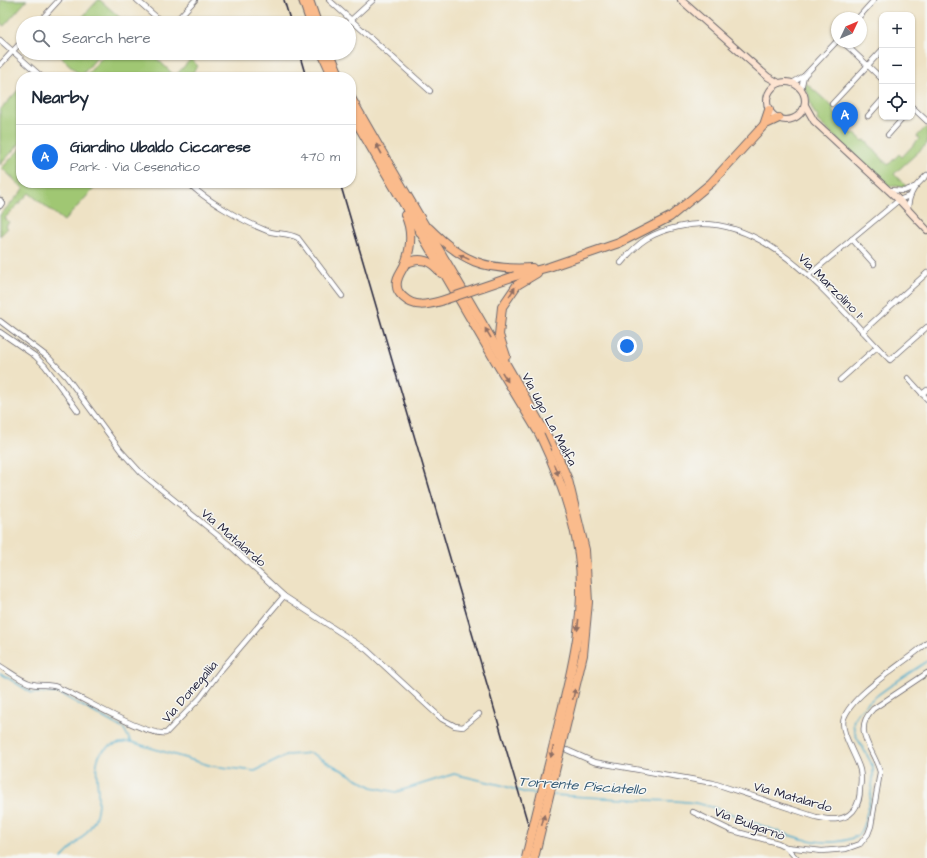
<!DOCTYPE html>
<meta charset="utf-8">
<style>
body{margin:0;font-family:"Architects Daughter",sans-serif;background:#f2f2f3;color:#1f2937}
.controls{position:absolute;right:12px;top:12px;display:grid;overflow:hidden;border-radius:8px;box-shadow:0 1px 3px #0004}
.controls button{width:36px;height:36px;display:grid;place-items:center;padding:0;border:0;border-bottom:1px solid #e0e1e3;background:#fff;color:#1f2937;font:20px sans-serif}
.compass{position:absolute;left:831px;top:12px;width:36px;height:36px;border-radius:50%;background:#fff;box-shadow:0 1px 3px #0004;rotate:46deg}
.you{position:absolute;left:627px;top:346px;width:14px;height:14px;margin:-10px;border:3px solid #fff;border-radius:50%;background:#1a73e8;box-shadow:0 0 0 6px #1a73e833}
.badge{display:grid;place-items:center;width:26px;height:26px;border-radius:50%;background:#1a73e8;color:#fff;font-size:13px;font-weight:700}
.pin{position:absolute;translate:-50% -33px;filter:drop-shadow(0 1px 2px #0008)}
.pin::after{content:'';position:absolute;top:21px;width:14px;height:12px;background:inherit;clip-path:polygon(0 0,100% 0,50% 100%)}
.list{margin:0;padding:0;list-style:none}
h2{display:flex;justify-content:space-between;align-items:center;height:52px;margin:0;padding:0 16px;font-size:17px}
h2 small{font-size:13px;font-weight:400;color:#747a83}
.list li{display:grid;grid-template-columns:26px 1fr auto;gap:12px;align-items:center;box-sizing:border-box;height:64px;padding:0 16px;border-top:1px solid #e0e1e3}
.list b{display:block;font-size:15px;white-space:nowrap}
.list p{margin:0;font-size:13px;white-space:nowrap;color:#747a83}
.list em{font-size:13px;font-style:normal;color:#747a83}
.icon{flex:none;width:22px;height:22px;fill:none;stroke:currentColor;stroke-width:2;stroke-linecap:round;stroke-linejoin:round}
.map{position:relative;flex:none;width:927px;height:858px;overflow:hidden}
.search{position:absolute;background:#fff;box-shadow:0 1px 3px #0004;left:16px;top:16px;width:340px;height:44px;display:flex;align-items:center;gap:10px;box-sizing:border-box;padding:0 14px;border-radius:22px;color:#747a83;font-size:15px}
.panel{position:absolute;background:#fff;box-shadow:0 1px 3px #0004;left:16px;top:72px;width:340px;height:116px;border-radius:16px}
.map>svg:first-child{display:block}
</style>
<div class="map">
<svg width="927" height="858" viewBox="0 0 927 858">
<rect width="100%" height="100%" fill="#f6f6f2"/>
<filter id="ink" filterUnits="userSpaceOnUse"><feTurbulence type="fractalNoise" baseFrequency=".025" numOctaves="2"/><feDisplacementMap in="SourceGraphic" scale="8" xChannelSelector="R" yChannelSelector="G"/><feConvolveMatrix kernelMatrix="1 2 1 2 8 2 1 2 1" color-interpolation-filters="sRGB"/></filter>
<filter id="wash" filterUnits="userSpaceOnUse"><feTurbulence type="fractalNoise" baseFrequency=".012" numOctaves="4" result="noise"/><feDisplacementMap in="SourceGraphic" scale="16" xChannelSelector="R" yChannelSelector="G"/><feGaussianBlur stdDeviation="0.9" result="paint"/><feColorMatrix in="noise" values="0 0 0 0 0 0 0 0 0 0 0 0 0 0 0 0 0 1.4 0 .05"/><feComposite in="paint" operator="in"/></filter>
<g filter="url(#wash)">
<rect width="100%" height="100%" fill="#eee2c5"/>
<g fill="#a0c773" stroke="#617457">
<polygon points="0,0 27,0 4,26 0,23"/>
<polygon points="98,0 100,0 126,23 77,23"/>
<polygon points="57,53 101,53 81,76"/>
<polygon points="106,53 151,53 175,76 191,59 198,66 189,77 85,77"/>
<path d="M806,83l28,25 -2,3 11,11 -1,2 10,10 2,-1 9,8 2,-1 23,25 11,-11 3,3 17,-18 -2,-3 10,-10v18l-33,30 13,13 -17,-1 -6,-3 -67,-63 1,-3c-12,-12 -5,-21 -14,-29z"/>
<polygon points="20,88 21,142 0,165 0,110"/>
<polygon points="21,148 21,183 99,183 64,221 29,193 5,218 9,222 6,226 8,228 0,236 0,215 24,189 2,168"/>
</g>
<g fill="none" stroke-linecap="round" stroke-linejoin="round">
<g stroke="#4fadce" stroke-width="1.5">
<polyline points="0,673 32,693 59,693 124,729 131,742"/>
<path d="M553,795c32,2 64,4 96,5 18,1 37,0 55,5 44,10 109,53 153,31 9,-6 17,-55 16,-67 -2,-14 -24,-34 -19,-50 6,-16 58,-47 73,-58"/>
<path d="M62,858c11,-12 30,-27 34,-43 10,-33 -20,-70 35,-73l81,24 43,5 33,-16 23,-2 61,34 24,5 58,-18 47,11 25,8 13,1"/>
</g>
</g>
</g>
<g filter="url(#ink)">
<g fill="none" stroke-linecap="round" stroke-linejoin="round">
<defs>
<g id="street">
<polyline points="137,0 163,23"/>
<polyline points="329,0 430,91"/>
<polyline points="858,18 874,0"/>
<polyline points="350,21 373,0"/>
<polyline points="38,23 59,0"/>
<polyline points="174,23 195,0"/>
<polyline points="0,40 42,77"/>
<polyline points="843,42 882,79"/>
<polyline points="196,53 198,55"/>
<polyline points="0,65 23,40"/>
<polyline points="792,83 804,76 837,41"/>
<polyline points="801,89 804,76"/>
<polyline points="832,104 882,50"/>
<polyline points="912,107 927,121"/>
<polyline points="868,116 882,100"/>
<polyline points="888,135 904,117"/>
<path d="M189,183c14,16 56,39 76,47 11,5 22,2 33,8l44,58"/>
<polyline points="889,190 904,191 914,187"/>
<polyline points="0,200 2,203 0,206"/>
<path d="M908,208c1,-16 8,-23 19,-33"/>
<polyline points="852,239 874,264"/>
<path d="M621,263c18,-22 30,-30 57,-36 87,-22 158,80 212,133l37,-33"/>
<polyline points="809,275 899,200 909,196"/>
<polyline points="0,321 49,358 66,376 121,451 141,473 227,543 284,596 367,650 442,719 455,726 463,727 479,714"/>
<polyline points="0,332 35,356 45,366 78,411"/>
<polyline points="862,332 927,273"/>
<polyline points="908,378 927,399"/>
<polyline points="840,380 877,347"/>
<polyline points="922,394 927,390"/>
<path d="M0,666c10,6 21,15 32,18 8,2 17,0 25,3 25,10 87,49 109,46l34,-35 21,-28 63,-74"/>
<path d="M567,750l27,12 119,21 103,34c13,3 27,5 37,-6 6,-7 7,-14 7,-23 1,-5 1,-13 0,-18 -3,-13 -21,-39 -16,-52 9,-25 62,-56 83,-75"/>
<polyline points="693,812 730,830 778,843 786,847 796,858"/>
<path d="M786,847l36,4 24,-2 14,-5 8,-10 3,-8 9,-54c-6,-23 -29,-41 -7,-63l54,-36"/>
</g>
<g id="secondary">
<polyline points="681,0 768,77 779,83"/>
<circle cx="786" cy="101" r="19"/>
<polyline points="805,105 814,121 899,200 927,230"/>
</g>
<g id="highway">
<polyline points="303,0 311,23"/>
<polyline points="309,0 317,23"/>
<polyline points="322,53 333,77"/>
<polyline points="330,53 340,77"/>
<path d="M351,98c67,119 139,235 205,354"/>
<polyline points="351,113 493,357 540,435"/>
<polyline points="764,125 769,110"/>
<path d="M405,215c8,16 6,33 0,49 -3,7 -10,14 -8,23 0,3 4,8 6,10 12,11 23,8 38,4"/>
<path d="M429,228c33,33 55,43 103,40"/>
<path d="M405,264c15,-8 26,-4 36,9"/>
<polyline points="515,276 549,267 619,243 670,217 711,183 764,125 779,118"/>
<polyline points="506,356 499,335 502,307 517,285 537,273"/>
</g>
</defs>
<use href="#street" stroke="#69656b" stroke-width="6"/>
<use href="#secondary" stroke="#69656b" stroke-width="8"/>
<use href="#highway" stroke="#69656b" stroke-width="10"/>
<use href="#street" stroke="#fff" stroke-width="4.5"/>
<use href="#secondary" stroke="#fde4d1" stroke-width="6"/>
<use href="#highway" stroke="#fabb8c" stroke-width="8"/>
<g stroke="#22223b" stroke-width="1.5">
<polyline points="284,0 291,23"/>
<polyline points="299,53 306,77"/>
<polyline points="340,183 538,858"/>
</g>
<defs>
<g id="highway-bridge">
<polyline points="441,301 515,276"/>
<path d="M526,858c11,-48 24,-96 35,-144 13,-52 25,-105 18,-159 -6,-43 -21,-82 -39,-120"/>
<polyline points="534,858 583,655 588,602 585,550 568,480 556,452"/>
</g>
</defs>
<use href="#highway-bridge" stroke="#69656b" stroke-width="10" stroke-linecap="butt"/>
<use href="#highway-bridge" stroke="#fabb8c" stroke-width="8"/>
</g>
<defs><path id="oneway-solid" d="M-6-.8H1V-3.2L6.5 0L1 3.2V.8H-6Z"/></defs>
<g fill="#8e6e64">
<use href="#oneway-solid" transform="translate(379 149) rotate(-119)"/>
<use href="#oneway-solid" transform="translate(464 257) rotate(-154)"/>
<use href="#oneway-solid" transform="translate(512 292) rotate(-57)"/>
<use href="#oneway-solid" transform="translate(488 333) rotate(-121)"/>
<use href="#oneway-solid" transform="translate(505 377) rotate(58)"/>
<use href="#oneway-solid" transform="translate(556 470) rotate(67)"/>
<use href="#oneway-solid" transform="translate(578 625) rotate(96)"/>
<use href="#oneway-solid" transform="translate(574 694) rotate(-77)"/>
<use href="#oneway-solid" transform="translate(552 752) rotate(103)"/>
<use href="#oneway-solid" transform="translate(543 820) rotate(-76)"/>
</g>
</g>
<g text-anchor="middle" stroke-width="3" stroke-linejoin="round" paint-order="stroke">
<g font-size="13" fill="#22223b" stroke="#f6f6f2">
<text transform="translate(832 286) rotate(45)" y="5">Via Marzolino 1°</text>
<text transform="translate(550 419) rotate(62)" y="5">Via Ugo La Malfa</text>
<text transform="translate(234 537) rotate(41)" y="5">Via Matalardo</text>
<text transform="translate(189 691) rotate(-49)" y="5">Via Donegallia</text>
<text transform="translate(793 796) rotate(16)" y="5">Via Matalardo</text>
<text transform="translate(750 823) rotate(20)" y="5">Via Bulgarnò</text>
</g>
<g font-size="14" font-style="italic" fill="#345a76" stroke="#f6f6f2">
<text transform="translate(582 785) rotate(4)" y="5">Torrente Pisciatello</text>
</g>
</g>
</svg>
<div class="controls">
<button>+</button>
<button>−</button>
<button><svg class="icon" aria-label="locate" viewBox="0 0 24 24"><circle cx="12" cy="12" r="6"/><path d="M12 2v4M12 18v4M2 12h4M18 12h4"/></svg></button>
</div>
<svg class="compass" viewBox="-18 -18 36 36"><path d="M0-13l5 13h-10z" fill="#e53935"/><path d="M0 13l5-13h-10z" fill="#747a83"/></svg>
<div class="you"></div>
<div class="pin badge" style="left:845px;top:135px">A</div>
<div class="search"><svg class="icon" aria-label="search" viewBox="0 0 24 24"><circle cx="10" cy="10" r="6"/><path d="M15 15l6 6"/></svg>Search here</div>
<section class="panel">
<h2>Nearby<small></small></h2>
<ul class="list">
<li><span class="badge">A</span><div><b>Giardino Ubaldo Ciccarese</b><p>Park · Via Cesenatico</p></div><em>470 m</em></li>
</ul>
</section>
</div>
